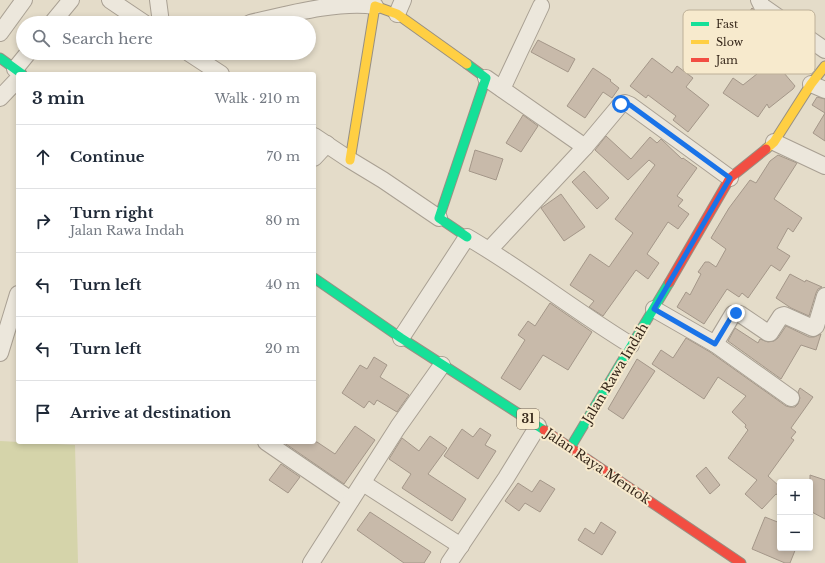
<!DOCTYPE html>
<meta charset="utf-8">
<style>
body{margin:0;font-family:"Libre Baskerville",serif;background:#f2f2f3;color:#1f2937}
.controls{position:absolute;right:12px;bottom:12px;display:grid;overflow:hidden;border-radius:4px;box-shadow:0 2px 6px #0003}
.controls button{width:36px;height:36px;display:grid;place-items:center;padding:0;border:0;border-bottom:1px solid #e0e1e3;background:#fff;color:#1f2937;font:20px sans-serif}
.stop{position:absolute;width:12px;height:12px;margin:-9px;border:3px solid #1a73e8;border-radius:50%;background:#fff}
.stop.end{background:#1a73e8;border-color:#fff;box-shadow:0 1px 4px #0008}
.list{margin:0;padding:0;list-style:none}
h2{display:flex;justify-content:space-between;align-items:center;height:52px;margin:0;padding:0 16px;font-size:17px}
h2 small{font-size:13px;font-weight:400;color:#747a83}
.list li{display:grid;grid-template-columns:26px 1fr auto;gap:12px;align-items:center;box-sizing:border-box;height:64px;padding:0 16px;border-top:1px solid #e0e1e3}
.list b{display:block;font-size:15px;white-space:nowrap}
.list p{margin:0;font-size:13px;white-space:nowrap;color:#747a83}
.list em{font-size:13px;font-style:normal;color:#747a83}
.icon{flex:none;width:22px;height:22px;fill:none;stroke:currentColor;stroke-width:2;stroke-linecap:round;stroke-linejoin:round}
.map{position:relative;flex:none;width:825px;height:563px;overflow:hidden}
.search{position:absolute;background:#fff;box-shadow:0 2px 6px #0003;left:16px;top:16px;width:300px;height:44px;display:flex;align-items:center;gap:10px;box-sizing:border-box;padding:0 14px;border-radius:22px;color:#747a83;font-size:15px}
.panel{position:absolute;background:#fff;box-shadow:0 2px 6px #0003;left:16px;top:72px;width:300px;height:372px;border-radius:4px}
.map>svg:first-child{display:block}
</style>
<div class="map">
<svg width="825" height="563" viewBox="0 0 825 563">
<rect width="100%" height="100%" fill="#e4dcc9"/>
<polygon fill="#d5d4aa" points="0,441 75,445 78,563 0,563"/>
<g fill="#c8baaa" stroke="#a49789">
<polygon points="752,8 757,14 805,47 798,56 796,55 784,73 795,86 793,89 769,108 767,104 758,117 723,93 733,78 743,85 777,58 771,55 773,51 756,39 753,44 745,38 744,41 734,33"/>
<polygon points="538,40 575,59 568,72 531,52"/>
<polygon points="652,58 672,73 677,66 693,78 686,87 709,105 688,132 673,120 676,116 648,95 646,98 630,86"/>
<polygon points="593,68 611,80 610,81 619,88 612,98 603,92 585,118 567,106"/>
<polygon points="817,97 825,99 825,113 812,105"/>
<polygon points="825,113 825,141 813,133"/>
<polygon points="523,115 538,126 521,152 506,143"/>
<polygon points="606,136 631,159 650,137 657,143 661,139 682,159 683,158 697,168 677,196 683,200 678,206 689,214 678,229 668,222 647,254 659,263 648,279 636,270 603,316 589,307 594,301 570,285 590,254 609,267 633,233 615,219 655,165 649,160 628,180 595,150"/>
<polygon points="475,150 503,159 496,180 469,171"/>
<polygon points="778,155 797,163 774,199 802,218 793,232 788,228 777,248 790,256 780,271 771,265 748,298 742,293 739,297 727,289 704,324 677,307 686,292 690,295 701,274 698,272 705,262 709,262 716,267 726,249 711,238 729,208 750,180 756,183 770,161"/>
<polygon points="584,171 609,198 597,209 572,182"/>
<polygon points="561,194 585,227 564,241 541,208"/>
<polygon points="790,274 805,282 806,280 822,287 818,289 816,293 809,316 791,308 776,298"/>
<polygon points="550,303 592,332 568,370 543,355 520,390 501,378 525,340 518,335 528,321 535,326"/>
<polygon points="786,326 809,337 814,337 821,334 816,350 801,345 781,379 728,341 735,328 758,343 760,339 768,342 774,341 778,338"/>
<polygon points="686,338 710,352 786,406 790,407 795,407 798,404 800,398 798,392 800,388 813,397 791,428 796,432 791,438 794,440 768,476 780,487 780,494 779,496 776,494 762,509 745,494 757,480 728,458 748,430 745,427 746,425 732,412 746,396 718,377 704,399 652,364 661,350 673,358"/>
<polygon points="374,357 387,365 380,377 409,395 397,412 377,400 374,405 369,401 364,408 342,393 360,365 367,369"/>
<polygon points="637,359 655,371 623,419 608,409"/>
<polygon points="355,426 375,440 344,484 283,442 317,442 335,454"/>
<polygon points="480,428 491,435 485,445 496,451 478,479 444,456 462,429 473,437"/>
<polygon points="430,436 447,448 428,474 466,499 452,521 402,488 411,474 389,459 402,438 419,451"/>
<polygon points="281,464 300,477 288,493 269,480"/>
<polygon points="706,467 720,485 710,494 696,476"/>
<polygon points="810,475 825,480 825,519 810,511"/>
<polygon points="540,480 555,489 540,512 525,503 519,511 505,501 518,483 532,492"/>
<polygon points="370,512 431,552 424,563 404,563 357,530"/>
<polygon points="765,517 780,523 780,548 796,548 790,563 785,563 752,549"/>
<polygon points="601,522 616,532 602,555 578,540 585,528 594,534"/>
</g>
<g fill="none" stroke-linecap="round" stroke-linejoin="round">
<defs>
<g id="street">
<polyline points="110,0 144,23"/>
<polyline points="158,0 161,23"/>
<polyline points="759,0 762,6 825,50"/>
<polyline points="397,14 403,0"/>
<polyline points="52,23 71,0"/>
<path d="M250,23c35,-8 90,-23 125,-17"/>
<polyline points="0,33 24,0"/>
<polyline points="189,53 221,74"/>
<polyline points="15,69 28,53"/>
<polyline points="486,78 585,147 489,250"/>
<polyline points="811,84 825,90"/>
<polyline points="502,89 541,6"/>
<polyline points="0,98 18,79"/>
<polyline points="314,136 350,160 383,180 439,218"/>
<polyline points="774,142 825,166"/>
<polyline points="585,147 621,104 625,103 630,105 730,178"/>
<polyline points="314,158 327,144"/>
<polyline points="654,309 715,344 733,314 740,314 768,333 770,333 781,316 784,315 813,328 816,326 825,296"/>
<path d="M401,338l66,-101c57,33 108,74 164,108"/>
<polyline points="715,344 791,398"/>
<polyline points="0,353 18,294"/>
<polyline points="266,442 351,500"/>
<polyline points="363,483 461,546"/>
<polyline points="311,563 398,427 442,365"/>
<polyline points="449,563 506,478 538,426"/>
</g>
<g id="fast">
<polyline points="0,58 22,74"/>
<polyline points="467,237 439,218 486,78 467,64"/>
<polyline points="314,278 401,338 544,430"/>
<polyline points="570,448 669,283"/>
</g>
<g id="slow">
<polyline points="766,149 774,142 811,84 825,66"/>
<polyline points="350,160 375,6 397,14 467,64"/>
</g>
<g id="jam">
<polyline points="669,283 730,178 766,149"/>
<polyline points="544,430 741,563"/>
</g>
</defs>
<use href="#street" stroke="#a9a093" stroke-width="18"/>
<use href="#fast" stroke="#989083" stroke-width="11"/>
<use href="#slow" stroke="#989083" stroke-width="11"/>
<use href="#jam" stroke="#989083" stroke-width="11"/>
<use href="#street" stroke="#ece7dc" stroke-width="16"/>
<use href="#fast" stroke="#16e098" stroke-width="9"/>
<use href="#slow" stroke="#ffcf43" stroke-width="9"/>
<use href="#jam" stroke="#f24e42" stroke-width="9"/>
</g>
<g fill="none" stroke-linecap="round" stroke-linejoin="round">
<polyline stroke="#1a73e8" stroke-width="5" points="621,104 625,103 630,105 730,178 654,309 715,344 733,314 736,313"/>
</g>
<g text-anchor="middle" stroke-width="4" stroke-linejoin="round" paint-order="stroke">
<rect fill="#f7eacd" stroke="#716250" stroke-width="1" x="517" y="409" width="22" height="20" rx="3"/>
<g font-size="12" font-weight="bold" fill="#37281b">
<text x="528" y="423">31</text>
</g>
<g font-size="13" fill="#37281b" stroke="#f7eacd">
<text transform="translate(615 373) rotate(-59)" y="5">Jalan Rawa Indah</text>
<text transform="translate(598 466) rotate(34)" y="5">Jalan Raya Mentok</text>
</g>
</g>
<rect x="683" y="10" width="132" height="64" rx="6" fill="#f7eacd" stroke="#bdb098" stroke-width="1"/>
<rect x="691" y="22" width="18" height="4" fill="#16e098"/>
<rect x="691" y="40" width="18" height="4" fill="#ffcf43"/>
<rect x="691" y="58" width="18" height="4" fill="#f24e42"/>
<g font-size="11" fill="#37281b">
<text x="716" y="28">Fast</text>
<text x="716" y="46">Slow</text>
<text x="716" y="64">Jam</text>
</g>
</svg>
<div class="controls">
<button>+</button>
<button>−</button>
</div>
<div class="stop" style="left:621px;top:104px"></div>
<div class="stop end" style="left:736px;top:313px"></div>
<div class="search"><svg class="icon" aria-label="search" viewBox="0 0 24 24"><circle cx="10" cy="10" r="6"/><path d="M15 15l6 6"/></svg>Search here</div>
<section class="panel">
<h2>3 min<small>Walk · 210 m</small></h2>
<ul class="list">
<li><svg class="icon" aria-label="ahead" viewBox="0 0 24 24"><path d="M12 20V5M6 11l6-6 6 6"/></svg><div><b>Continue</b></div><em>70 m</em></li>
<li><svg class="icon" aria-label="right" viewBox="0 0 24 24"><path d="M7 20v-9h11M14 6l5 5-5 5"/></svg><div><b>Turn right</b><p>Jalan Rawa Indah</p></div><em>80 m</em></li>
<li><svg class="icon" aria-label="left" viewBox="0 0 24 24"><path d="M17 20v-9H6M10 6l-5 5 5 5"/></svg><div><b>Turn left</b></div><em>40 m</em></li>
<li><svg class="icon" aria-label="left" viewBox="0 0 24 24"><path d="M17 20v-9H6M10 6l-5 5 5 5"/></svg><div><b>Turn left</b></div><em>20 m</em></li>
<li><svg class="icon" aria-label="arrive" viewBox="0 0 24 24"><path d="M6 21V4h12l-3 4 3 4H6"/></svg><div><b>Arrive at destination</b></div></li>
</ul>
</section>
</div>
